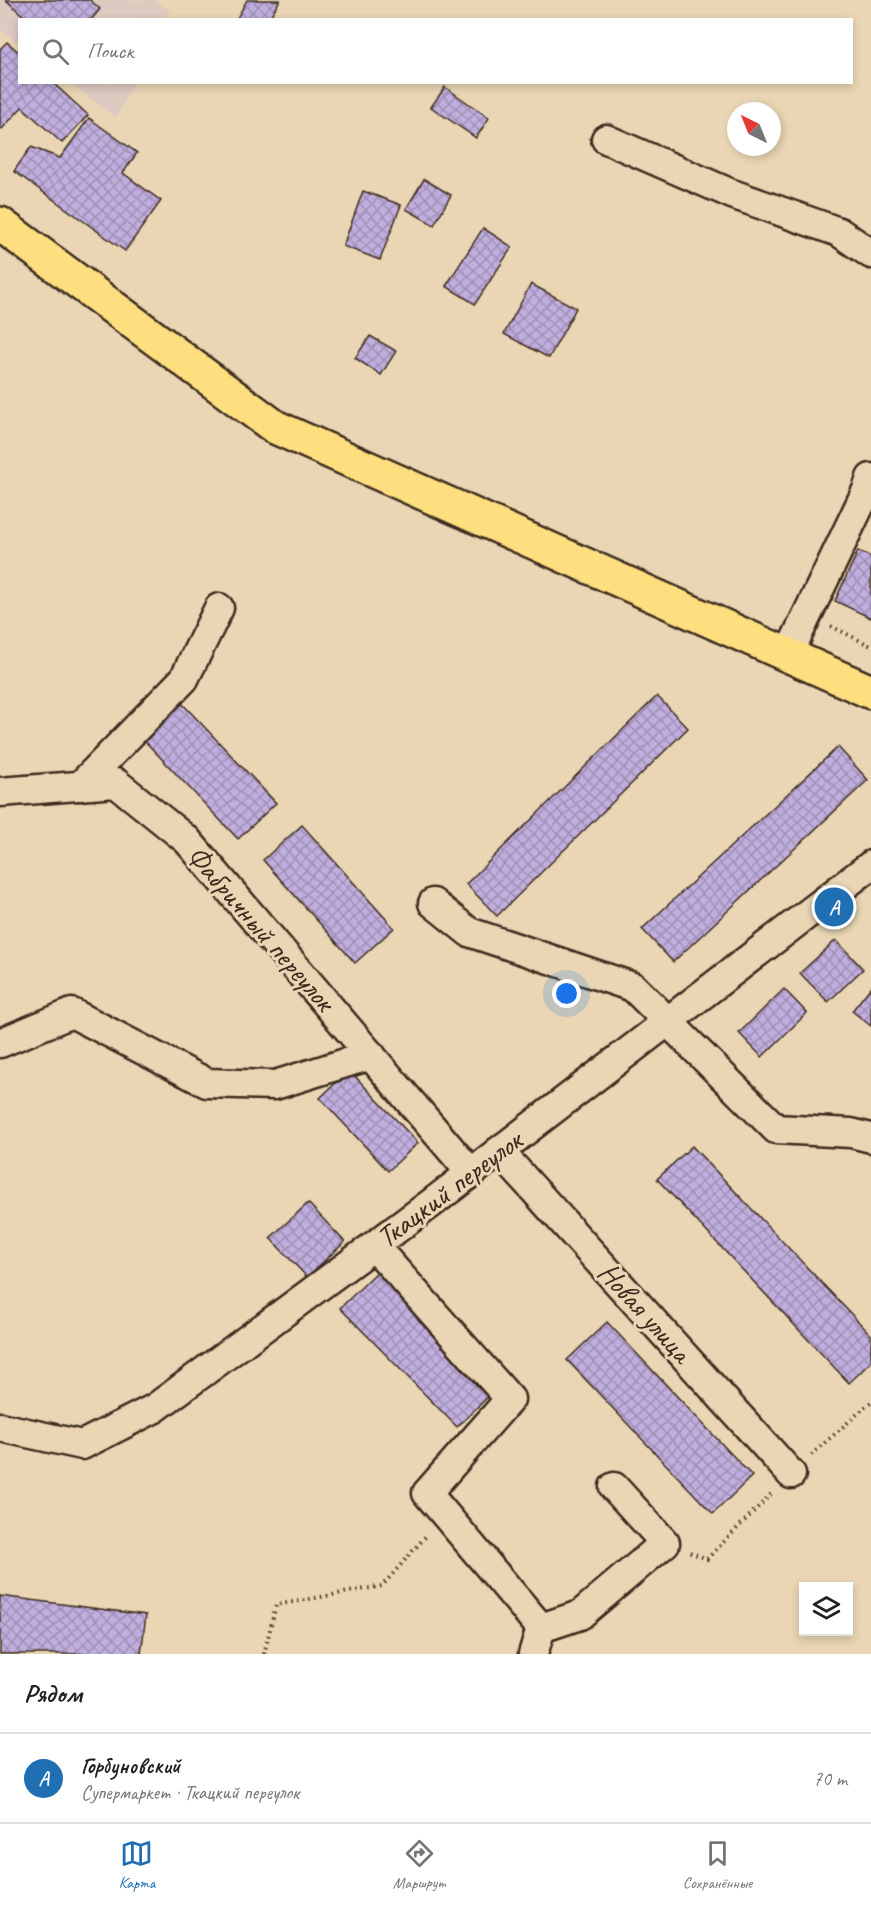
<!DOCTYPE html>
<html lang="ru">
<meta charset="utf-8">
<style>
body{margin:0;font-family:Caveat,sans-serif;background:#f2f2f2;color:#202124}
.controls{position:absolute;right:18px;bottom:18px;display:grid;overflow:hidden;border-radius:0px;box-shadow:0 3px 9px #0003}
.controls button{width:54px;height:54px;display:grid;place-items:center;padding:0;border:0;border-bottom:2px solid #e0e0e0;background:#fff;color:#202124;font:30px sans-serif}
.compass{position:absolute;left:727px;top:102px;width:54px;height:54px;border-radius:50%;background:#fff;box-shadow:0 3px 9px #0003;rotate:317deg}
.you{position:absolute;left:567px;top:994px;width:21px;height:21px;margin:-15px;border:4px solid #fff;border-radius:50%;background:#1a73e8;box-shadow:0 0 0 9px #1a73e833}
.badge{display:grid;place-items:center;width:39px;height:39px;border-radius:50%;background:#1f6fb2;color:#fff;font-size:20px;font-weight:700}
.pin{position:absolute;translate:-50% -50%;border:3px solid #fff;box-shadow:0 2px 6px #0006}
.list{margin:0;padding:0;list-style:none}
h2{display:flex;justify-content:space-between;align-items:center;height:78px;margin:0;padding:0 24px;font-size:26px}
h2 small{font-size:20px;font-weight:400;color:#757577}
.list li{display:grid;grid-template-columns:39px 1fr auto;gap:18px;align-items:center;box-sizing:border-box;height:90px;padding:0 24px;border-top:2px solid #e0e0e0}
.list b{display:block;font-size:22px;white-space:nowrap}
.list p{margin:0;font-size:20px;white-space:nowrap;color:#757577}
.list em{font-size:20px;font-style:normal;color:#757577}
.icon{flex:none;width:33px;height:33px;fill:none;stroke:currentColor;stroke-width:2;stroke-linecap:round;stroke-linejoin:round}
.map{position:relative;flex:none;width:871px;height:1654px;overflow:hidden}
.search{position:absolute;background:#fff;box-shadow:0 3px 9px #0003;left:18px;right:18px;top:18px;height:66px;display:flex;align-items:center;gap:15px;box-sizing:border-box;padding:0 21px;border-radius:0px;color:#757577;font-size:22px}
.sheet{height:168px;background:#fff}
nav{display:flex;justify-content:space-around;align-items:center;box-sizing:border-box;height:84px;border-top:2px solid #e0e0e0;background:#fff;font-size:16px;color:#757577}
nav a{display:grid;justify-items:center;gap:3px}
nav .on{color:#1f6fb2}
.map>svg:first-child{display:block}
</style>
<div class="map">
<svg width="871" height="1654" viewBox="0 0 871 1654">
<defs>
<pattern id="building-cross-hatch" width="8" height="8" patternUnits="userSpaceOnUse" patternTransform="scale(1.5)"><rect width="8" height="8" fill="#c0aede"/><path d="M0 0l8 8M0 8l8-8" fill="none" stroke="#9d8eb3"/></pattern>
</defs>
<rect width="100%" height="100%" fill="#ead6b4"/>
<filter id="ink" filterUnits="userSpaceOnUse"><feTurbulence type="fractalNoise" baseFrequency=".0167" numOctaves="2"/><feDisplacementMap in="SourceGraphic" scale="12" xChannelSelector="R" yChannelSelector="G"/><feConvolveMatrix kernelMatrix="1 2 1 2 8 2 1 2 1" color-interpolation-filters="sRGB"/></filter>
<g filter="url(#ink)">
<g fill="#ddcac1">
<polygon points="0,0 156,0 170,11 166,19 20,20 19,44 0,29"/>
<polygon points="70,83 134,83 116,118"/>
</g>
<g fill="url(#building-cross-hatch)" stroke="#3b2a1e" stroke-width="1.5">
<polygon points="6,0 90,0 100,9 91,20 28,20"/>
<polygon points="247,0 280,0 268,20 236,20"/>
<polygon points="7,42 20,53 20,82 52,82 88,115 62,143 22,107 2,129 0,127 0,49"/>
<polygon points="445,87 489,118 476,138 431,107"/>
<polygon points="89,118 137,153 123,173 161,201 125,251 14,171 31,147 60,158"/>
<polygon points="424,179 451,195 434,225 406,209"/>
<polygon points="363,191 401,205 380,260 343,246"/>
<polygon points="483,228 512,247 475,304 446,286"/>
<polygon points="531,284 576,308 549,358 504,334"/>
<polygon points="370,336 396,351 381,375 355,358"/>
<polygon points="858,551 871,557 871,618 835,601"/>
<polygon points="657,696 688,728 497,916 466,884"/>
<polygon points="179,700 276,803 238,839 140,736"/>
<polygon points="838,747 868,780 673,962 642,929"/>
<polygon points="302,825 394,928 355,963 263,860"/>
<polygon points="836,940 863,969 828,1002 800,973"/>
<polygon points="871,987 871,1026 852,1011"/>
<polygon points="784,989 807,1013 762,1057 739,1033"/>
<polygon points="349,1070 418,1143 388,1171 320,1098"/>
<polygon points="692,1146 871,1335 871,1362 849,1383 657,1179"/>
<polygon points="308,1203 345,1242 307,1277 270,1238"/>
<polygon points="377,1272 494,1391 457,1427 340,1308"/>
<polygon points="607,1322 752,1476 713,1514 567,1360"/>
<polygon points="0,1596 146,1615 141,1654 0,1654"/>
</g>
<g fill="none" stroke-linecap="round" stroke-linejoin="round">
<defs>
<g id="minor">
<polyline points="606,139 732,194 839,232 871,254"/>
<polyline points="788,655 867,490 871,478"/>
<polyline points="80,786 184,679 219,608"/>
<polyline points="0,792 116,783 187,840 471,1173"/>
<polyline points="433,903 469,932 633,987 776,1129 851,1133 871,1138"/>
<polyline points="0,1043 72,1013 207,1083 275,1085 371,1055"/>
<polyline points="499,1151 791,1474"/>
<polyline points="374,1246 510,1399 427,1493 541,1628 533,1654"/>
<polyline points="0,1427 82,1445 155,1408 433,1202 871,865"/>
<polyline points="541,1628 580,1615 665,1543 614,1487"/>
</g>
<polyline id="major" points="0,224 275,427 871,692"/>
</defs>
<use href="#minor" stroke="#3b2a1e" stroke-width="33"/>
<use href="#major" stroke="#3b2a1e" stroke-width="38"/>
<g stroke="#3b2a1e" stroke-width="4" stroke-dasharray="1.5 4.5" stroke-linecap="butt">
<polyline points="831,626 871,646"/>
<polyline points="811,1455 871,1402"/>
<polyline points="690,1552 707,1559 771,1494"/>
<polyline points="264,1654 276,1605 382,1586 426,1536"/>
</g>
<use href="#minor" stroke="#ead6b4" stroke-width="28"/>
<use href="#major" stroke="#fedf80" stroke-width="33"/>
</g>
</g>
<g text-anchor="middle" stroke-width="6" stroke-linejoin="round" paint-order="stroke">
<g font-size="30" fill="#3b2a1e" stroke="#ead6b4">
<text transform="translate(261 928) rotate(49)" y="10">Фабричный переулок</text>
<text transform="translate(449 1189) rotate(-37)" y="10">Ткацкий переулок</text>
<text transform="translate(645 1312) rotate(48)" y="10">Новая улица</text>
</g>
</g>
</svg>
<div class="controls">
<button><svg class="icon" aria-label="layers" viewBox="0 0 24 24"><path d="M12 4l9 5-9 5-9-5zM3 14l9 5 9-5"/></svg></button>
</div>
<svg class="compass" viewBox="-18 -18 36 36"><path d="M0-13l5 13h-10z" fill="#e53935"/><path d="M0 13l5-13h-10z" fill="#757577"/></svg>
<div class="you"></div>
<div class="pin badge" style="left:834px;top:907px">A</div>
<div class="search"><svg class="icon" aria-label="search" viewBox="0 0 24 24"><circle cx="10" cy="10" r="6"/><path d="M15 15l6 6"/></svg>Поиск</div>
</div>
<section class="sheet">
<h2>Рядом<small></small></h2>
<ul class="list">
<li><span class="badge">A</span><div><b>Горбуновский</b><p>Супермаркет · Ткацкий переулок</p></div><em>70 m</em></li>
</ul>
</section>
<nav>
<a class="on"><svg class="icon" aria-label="map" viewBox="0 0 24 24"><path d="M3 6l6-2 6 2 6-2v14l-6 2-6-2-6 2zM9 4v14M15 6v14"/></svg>Карта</a>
<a><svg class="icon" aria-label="directions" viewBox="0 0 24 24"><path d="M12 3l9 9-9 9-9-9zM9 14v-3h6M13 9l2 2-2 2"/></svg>Маршрут</a>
<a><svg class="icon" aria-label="saved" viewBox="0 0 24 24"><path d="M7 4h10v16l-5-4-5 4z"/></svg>Сохранённые</a>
</nav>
